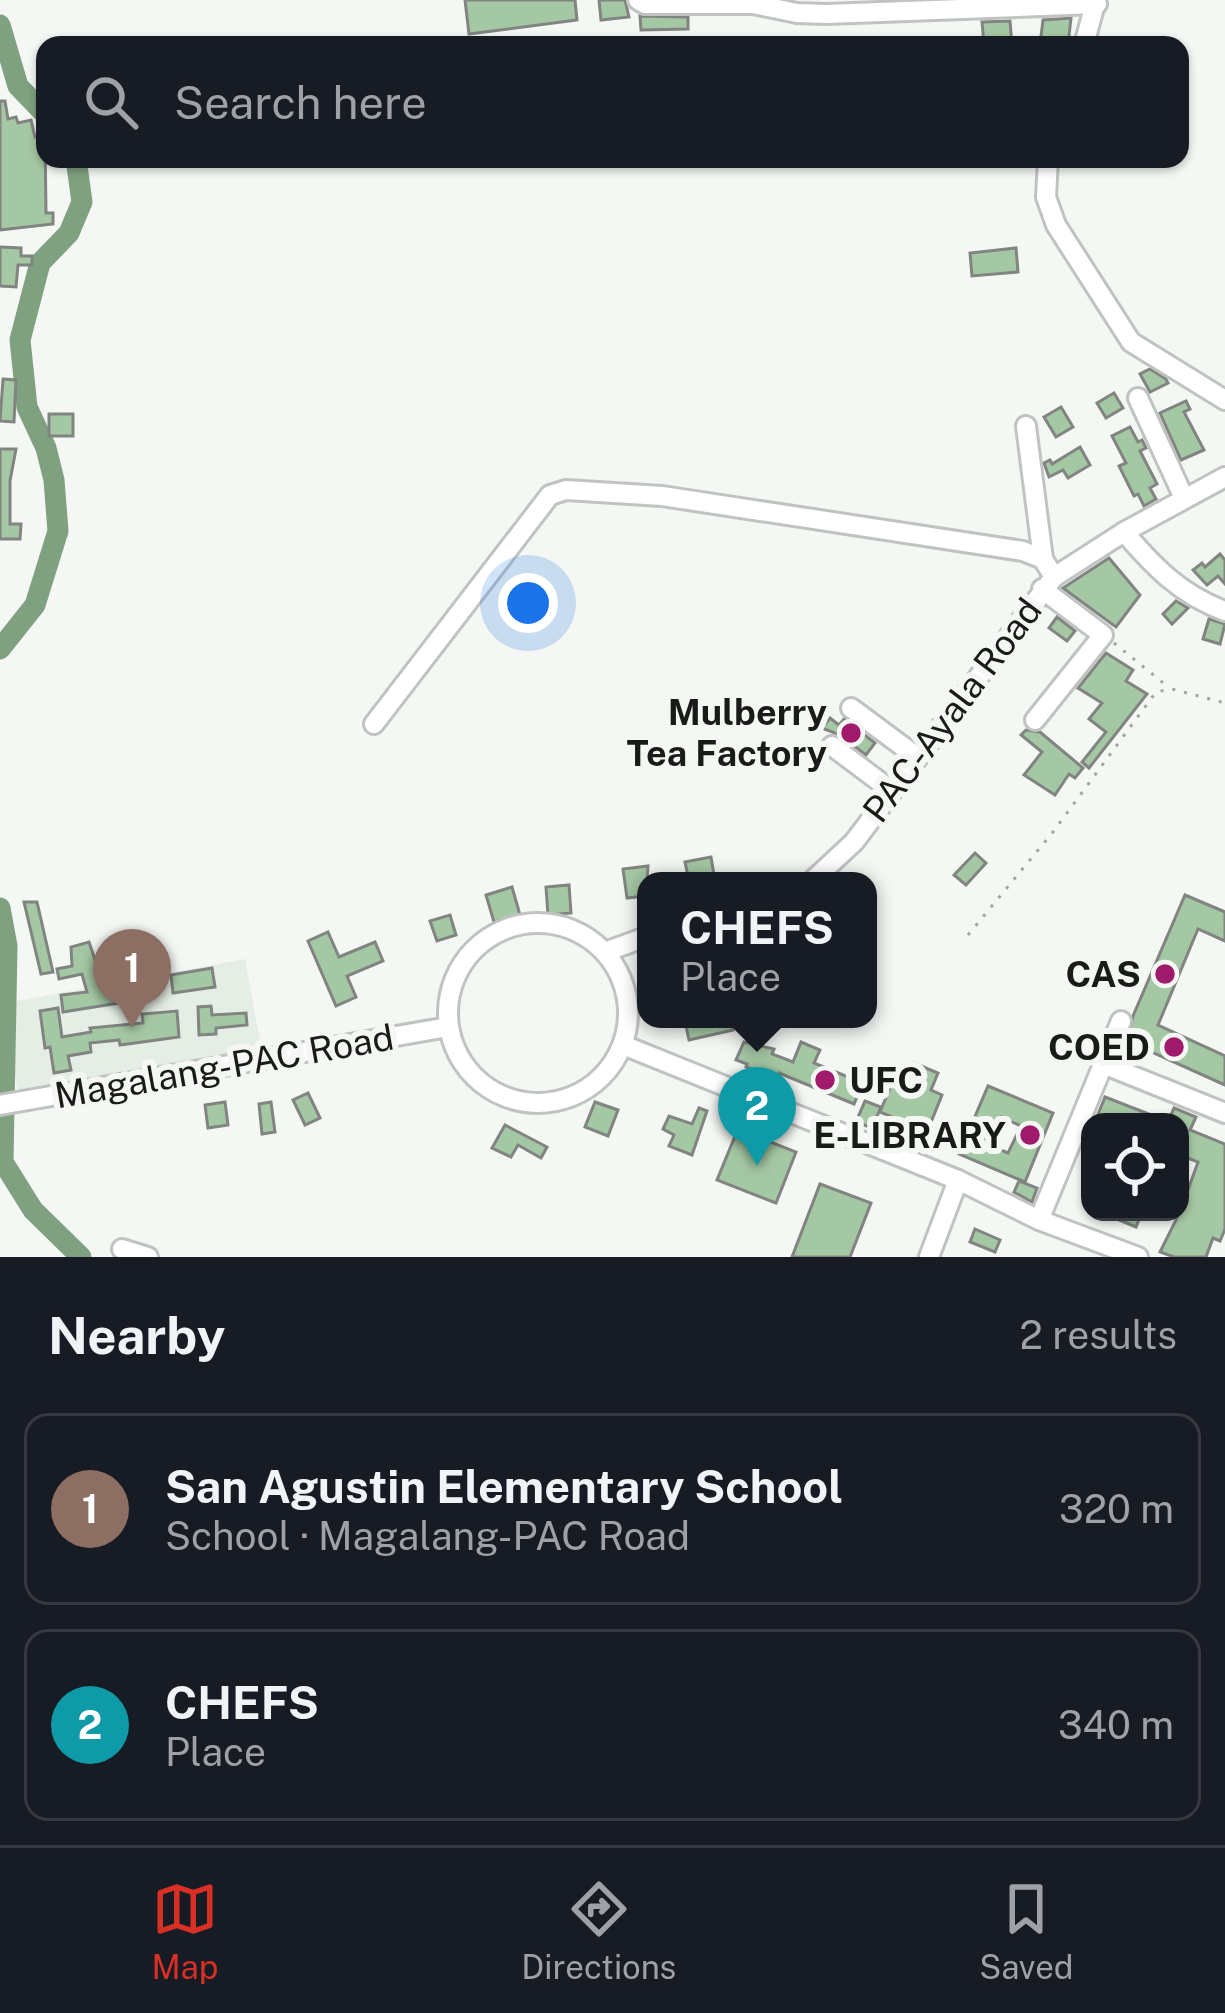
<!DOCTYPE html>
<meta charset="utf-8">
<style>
body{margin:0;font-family:"Public Sans",sans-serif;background:#242831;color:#f1f3f6}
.controls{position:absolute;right:36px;bottom:36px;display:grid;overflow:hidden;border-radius:24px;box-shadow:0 3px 9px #0004}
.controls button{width:108px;height:108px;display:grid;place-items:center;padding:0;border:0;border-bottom:3px solid #363941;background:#171b24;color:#f1f3f6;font:60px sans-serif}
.you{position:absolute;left:528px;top:603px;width:42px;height:42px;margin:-30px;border:9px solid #fff;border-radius:50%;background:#1a73e8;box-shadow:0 0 0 18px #1a73e833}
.badge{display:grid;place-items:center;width:78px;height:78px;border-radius:50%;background:#d93025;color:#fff;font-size:39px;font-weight:700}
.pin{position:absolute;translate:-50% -99px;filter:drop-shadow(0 3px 6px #0008)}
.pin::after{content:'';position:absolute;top:63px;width:42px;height:36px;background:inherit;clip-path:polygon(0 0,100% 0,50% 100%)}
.popup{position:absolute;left:637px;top:872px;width:240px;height:156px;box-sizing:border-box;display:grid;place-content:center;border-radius:24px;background:#171b24;filter:drop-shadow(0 3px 9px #0005);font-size:39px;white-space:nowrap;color:#9ea1a6}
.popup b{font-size:45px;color:#f1f3f6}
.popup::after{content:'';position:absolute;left:50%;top:100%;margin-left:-24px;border:24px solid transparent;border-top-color:#171b24}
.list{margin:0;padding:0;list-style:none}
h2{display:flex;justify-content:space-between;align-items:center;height:156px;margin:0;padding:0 48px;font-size:51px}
h2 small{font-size:39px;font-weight:400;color:#9ea1a6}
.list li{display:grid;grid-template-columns:78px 1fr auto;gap:36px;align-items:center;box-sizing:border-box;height:192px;margin:0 24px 24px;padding:0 24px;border:3px solid #363941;border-radius:24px}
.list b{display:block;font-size:45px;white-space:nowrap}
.list p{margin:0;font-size:39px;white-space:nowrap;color:#9ea1a6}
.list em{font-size:39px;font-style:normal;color:#9ea1a6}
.icon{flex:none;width:66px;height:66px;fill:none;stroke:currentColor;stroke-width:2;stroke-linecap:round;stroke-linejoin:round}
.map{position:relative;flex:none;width:1225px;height:1257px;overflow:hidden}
.search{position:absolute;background:#171b24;box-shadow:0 3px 9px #0004;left:36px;right:36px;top:36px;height:132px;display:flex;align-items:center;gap:30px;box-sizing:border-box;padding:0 42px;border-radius:24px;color:#9ea1a6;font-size:45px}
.sheet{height:588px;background:#171b24}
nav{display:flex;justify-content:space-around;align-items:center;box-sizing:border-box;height:168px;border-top:3px solid #363941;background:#171b24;font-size:33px;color:#9ea1a6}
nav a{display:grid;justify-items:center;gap:6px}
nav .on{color:#d93025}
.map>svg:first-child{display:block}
</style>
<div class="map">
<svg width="1225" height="1257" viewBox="0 0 1225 1257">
<rect width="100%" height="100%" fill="#f4f7f3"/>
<polygon fill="#e5eee4" points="245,959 262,1052 19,1097 1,1004"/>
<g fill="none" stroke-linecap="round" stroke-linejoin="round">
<g stroke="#7fa17f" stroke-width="21">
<polyline points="0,25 18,86 45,114"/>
<polyline points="0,649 35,605 58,531 54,480 46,448 27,407 20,340 40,263 69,233 82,202 76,159"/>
<polyline points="0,908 7,946 3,1162 33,1210 81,1257"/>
</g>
</g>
<g fill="#a5c8a4" stroke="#818481" stroke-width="3" fill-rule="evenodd">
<polygon points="465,0 575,0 577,20 469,34"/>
<polygon points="599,0 625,0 629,17 601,20"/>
<polygon points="640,16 688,17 688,29 641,30"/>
<polygon points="1071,18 1068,45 1040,45 1043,20"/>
<polygon points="1010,21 1012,45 984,45 982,22"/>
<polygon points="0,101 5,101 8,119 16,117 18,123 31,120 35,137 45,134 46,213 53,213 53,224 0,230"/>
<polygon points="0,247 21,248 21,256 32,256 32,265 18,265 16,287 0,286"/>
<polygon points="1016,248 1018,272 972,276 970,253"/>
<polygon points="1150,369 1166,379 1168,383 1150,392 1140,374"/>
<polygon points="3,379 16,380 14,422 0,421"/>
<polygon points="1114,393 1123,408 1106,418 1097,403"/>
<polygon points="1186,401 1190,409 1184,412 1204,450 1181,460 1160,413"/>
<polygon points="1061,407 1073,427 1056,437 1044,417"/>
<rect x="49" y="414" width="24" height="22"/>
<polygon points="1130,427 1138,442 1142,440 1146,448 1140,451 1157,484 1150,488 1156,499 1144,506 1138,494 1134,496 1119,466 1126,463 1112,436"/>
<polygon points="1080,447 1090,465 1068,478 1063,470 1049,477 1044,463 1050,460 1052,464"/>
<polygon points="0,449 16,449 10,481 10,524 21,524 20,539 0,539"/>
<polygon points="1220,554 1225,560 1225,584 1218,576 1207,585 1193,570 1202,563 1205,567"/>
<polygon points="1109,558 1140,595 1116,627 1063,588"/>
<polygon points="1176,601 1188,608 1172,624 1163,614"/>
<polygon points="1057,617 1075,631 1067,641 1049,628"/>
<polygon points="1209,619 1225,624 1220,644 1203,639"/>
<polygon points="1106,653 1133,670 1126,681 1147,694 1089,768 1082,762 1106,732 1089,719 1102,703 1078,688"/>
<polygon points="830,718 839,725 844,719 875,743 866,755 840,735 822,728"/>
<polygon points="1026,730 1040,732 1083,768 1075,778 1069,774 1055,795 1024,775 1042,752 1021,735"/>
<polygon points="975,853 986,863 966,885 954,875"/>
<polygon points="711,857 715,881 689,881 685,862"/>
<polygon points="648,866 646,896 627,898 623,869"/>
<polygon points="569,885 571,913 548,915 546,887"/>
<polygon points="512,887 520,915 494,922 486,895"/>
<polygon points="1185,895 1225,912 1225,941 1198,929 1158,1025 1225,1056 1225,1085 1127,1041 1133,1016"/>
<polygon points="24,902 37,902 53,972 41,974"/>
<polygon points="450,915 456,935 437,941 430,921"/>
<polygon points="328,932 339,957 375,942 383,961 347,976 356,997 336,1006 308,941"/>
<polygon points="89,942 105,989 136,985 138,1000 63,1012 61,995 87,992 82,974 59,979 57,969 72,966 71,947"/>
<polygon points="212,968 215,987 173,993 171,975"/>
<polygon points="211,1006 212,1015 246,1013 247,1025 216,1028 216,1034 199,1035 198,1007"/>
<polygon points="58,1008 62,1037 91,1032 90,1028 143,1023 142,1014 177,1011 179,1037 120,1045 119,1040 90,1043 91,1052 68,1056 71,1070 54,1073 50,1047 45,1048 40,1011"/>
<polygon points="731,1019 733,1030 689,1040 685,1021"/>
<polygon points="744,1042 774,1049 772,1054 793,1062 801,1042 820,1050 814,1063 863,1083 854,1104 779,1073 776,1079 746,1067 747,1064 736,1060"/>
<polygon points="914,1063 938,1073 931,1090 942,1095 927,1132 880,1112 890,1088 868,1080 872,1067 907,1080"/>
<path d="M988,1086l65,27 -28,69 -66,-28zM1001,1117l20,9 -13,27 -19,-8z"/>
<polygon points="308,1093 320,1118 305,1125 293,1100"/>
<polygon points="1105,1097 1167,1121 1166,1122 1095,1122"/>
<polygon points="865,1101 881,1107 872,1128 856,1122"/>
<polygon points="225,1102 228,1125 208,1128 205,1105"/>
<polygon points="271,1102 275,1132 262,1134 259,1104"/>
<polygon points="595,1102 618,1110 608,1136 585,1127"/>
<polygon points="699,1108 707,1111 692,1155 669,1146 674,1135 663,1129 669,1116 692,1124"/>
<polygon points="1174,1108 1196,1117 1190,1130 1225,1144 1225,1229 1220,1241 1213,1238 1206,1257 1174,1257 1160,1252 1180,1212 1198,1162 1180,1155 1180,1122 1168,1122"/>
<polygon points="505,1125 547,1147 541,1158 518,1145 511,1157 492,1148"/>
<polygon points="738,1129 796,1152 776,1203 717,1180"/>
<polygon points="1019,1181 1037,1188 1032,1202 1014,1192"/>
<polygon points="820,1184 871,1203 850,1257 792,1257"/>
<polygon points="1100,1212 1142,1212 1136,1227"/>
<polygon points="975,1229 1000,1240 995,1252 970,1242"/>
</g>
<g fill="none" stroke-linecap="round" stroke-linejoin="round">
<defs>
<g id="minor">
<polyline points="638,0 645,4 753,4 797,13 826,14 1097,4"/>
<polyline points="1084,45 1096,0"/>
<polyline points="1048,159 1046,197 1056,225 1131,342 1225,400"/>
<polyline points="1138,398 1184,498"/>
<polyline points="1026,426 1043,559"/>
<path d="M1124,532c30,35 57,63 101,79"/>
<polyline points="851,708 917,757"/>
<polyline points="1035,720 1103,635 1042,589"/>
<polyline points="374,724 550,495 566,490 662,496 1023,551 1043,559 1054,577"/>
<polyline points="832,746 892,791"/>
<polyline points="812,881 854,842 1054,577 1124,532 1225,477"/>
<circle cx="538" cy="1013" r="90"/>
<polyline points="605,952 646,937"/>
<polyline points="623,1045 958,1180 1039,1220 1138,1257"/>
<polyline points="1103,1064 1225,1113"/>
<polyline points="0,1105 448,1027"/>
<polyline points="1039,1220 1121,1021"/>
<polyline points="122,1249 148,1257"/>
<polyline points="929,1257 958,1180"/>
</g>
</defs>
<use href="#minor" stroke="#c0c4c0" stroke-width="24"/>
<g stroke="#a1a4a0" stroke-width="3" stroke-dasharray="3 9" stroke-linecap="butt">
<polyline points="1114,643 1167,686"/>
<polyline points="968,935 1053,832 1156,692 1172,689 1225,703"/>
</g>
<use href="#minor" stroke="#fff" stroke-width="18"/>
</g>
<g fill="#a01b6b" stroke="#f4f7f3" stroke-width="4.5">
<circle cx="851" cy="733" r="12"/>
<circle cx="1165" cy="974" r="12"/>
<circle cx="1174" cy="1047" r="12"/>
<circle cx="825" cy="1080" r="12"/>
<circle cx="1030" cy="1135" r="12"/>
</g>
<g text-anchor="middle" stroke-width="12" stroke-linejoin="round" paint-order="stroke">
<g font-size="36" fill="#191b19" stroke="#f4f7f3">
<text transform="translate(952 710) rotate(-53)" y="13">PAC-Ayala Road</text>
<text transform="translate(224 1066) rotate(-10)" y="13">Magalang-PAC Road</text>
</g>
<g font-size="36" font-weight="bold" fill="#191b19" stroke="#f4f7f3" text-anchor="end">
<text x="827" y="725">Mulberry<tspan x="827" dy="41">Tea Factory</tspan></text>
<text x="1141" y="987">CAS</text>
<text x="1150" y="1060">COED</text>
<text x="849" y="1093" text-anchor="start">UFC</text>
<text x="1006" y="1148">E-LIBRARY</text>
</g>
</g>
</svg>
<div class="controls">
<button><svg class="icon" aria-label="locate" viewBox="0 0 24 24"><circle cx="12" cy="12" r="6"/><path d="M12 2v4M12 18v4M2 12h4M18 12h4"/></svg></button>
</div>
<div class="you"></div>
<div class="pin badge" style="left:132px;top:1028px;background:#8d6e63">1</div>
<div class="pin badge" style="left:757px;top:1166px;background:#0f9aa8">2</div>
<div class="popup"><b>CHEFS</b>Place</div>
<div class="search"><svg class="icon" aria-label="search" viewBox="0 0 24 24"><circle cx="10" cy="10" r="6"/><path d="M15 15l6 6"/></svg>Search here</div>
</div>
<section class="sheet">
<h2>Nearby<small>2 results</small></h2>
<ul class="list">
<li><span class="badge" style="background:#8d6e63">1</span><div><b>San Agustin Elementary School</b><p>School · Magalang-PAC Road</p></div><em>320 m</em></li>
<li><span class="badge" style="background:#0f9aa8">2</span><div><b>CHEFS</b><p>Place</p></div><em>340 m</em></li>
</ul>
</section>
<nav>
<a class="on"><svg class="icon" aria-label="map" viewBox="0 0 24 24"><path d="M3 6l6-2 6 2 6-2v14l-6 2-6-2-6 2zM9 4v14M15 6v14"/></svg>Map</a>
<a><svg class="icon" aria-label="directions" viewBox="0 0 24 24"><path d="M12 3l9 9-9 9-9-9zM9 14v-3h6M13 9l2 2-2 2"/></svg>Directions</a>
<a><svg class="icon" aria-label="saved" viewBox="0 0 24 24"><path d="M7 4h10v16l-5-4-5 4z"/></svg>Saved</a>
</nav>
